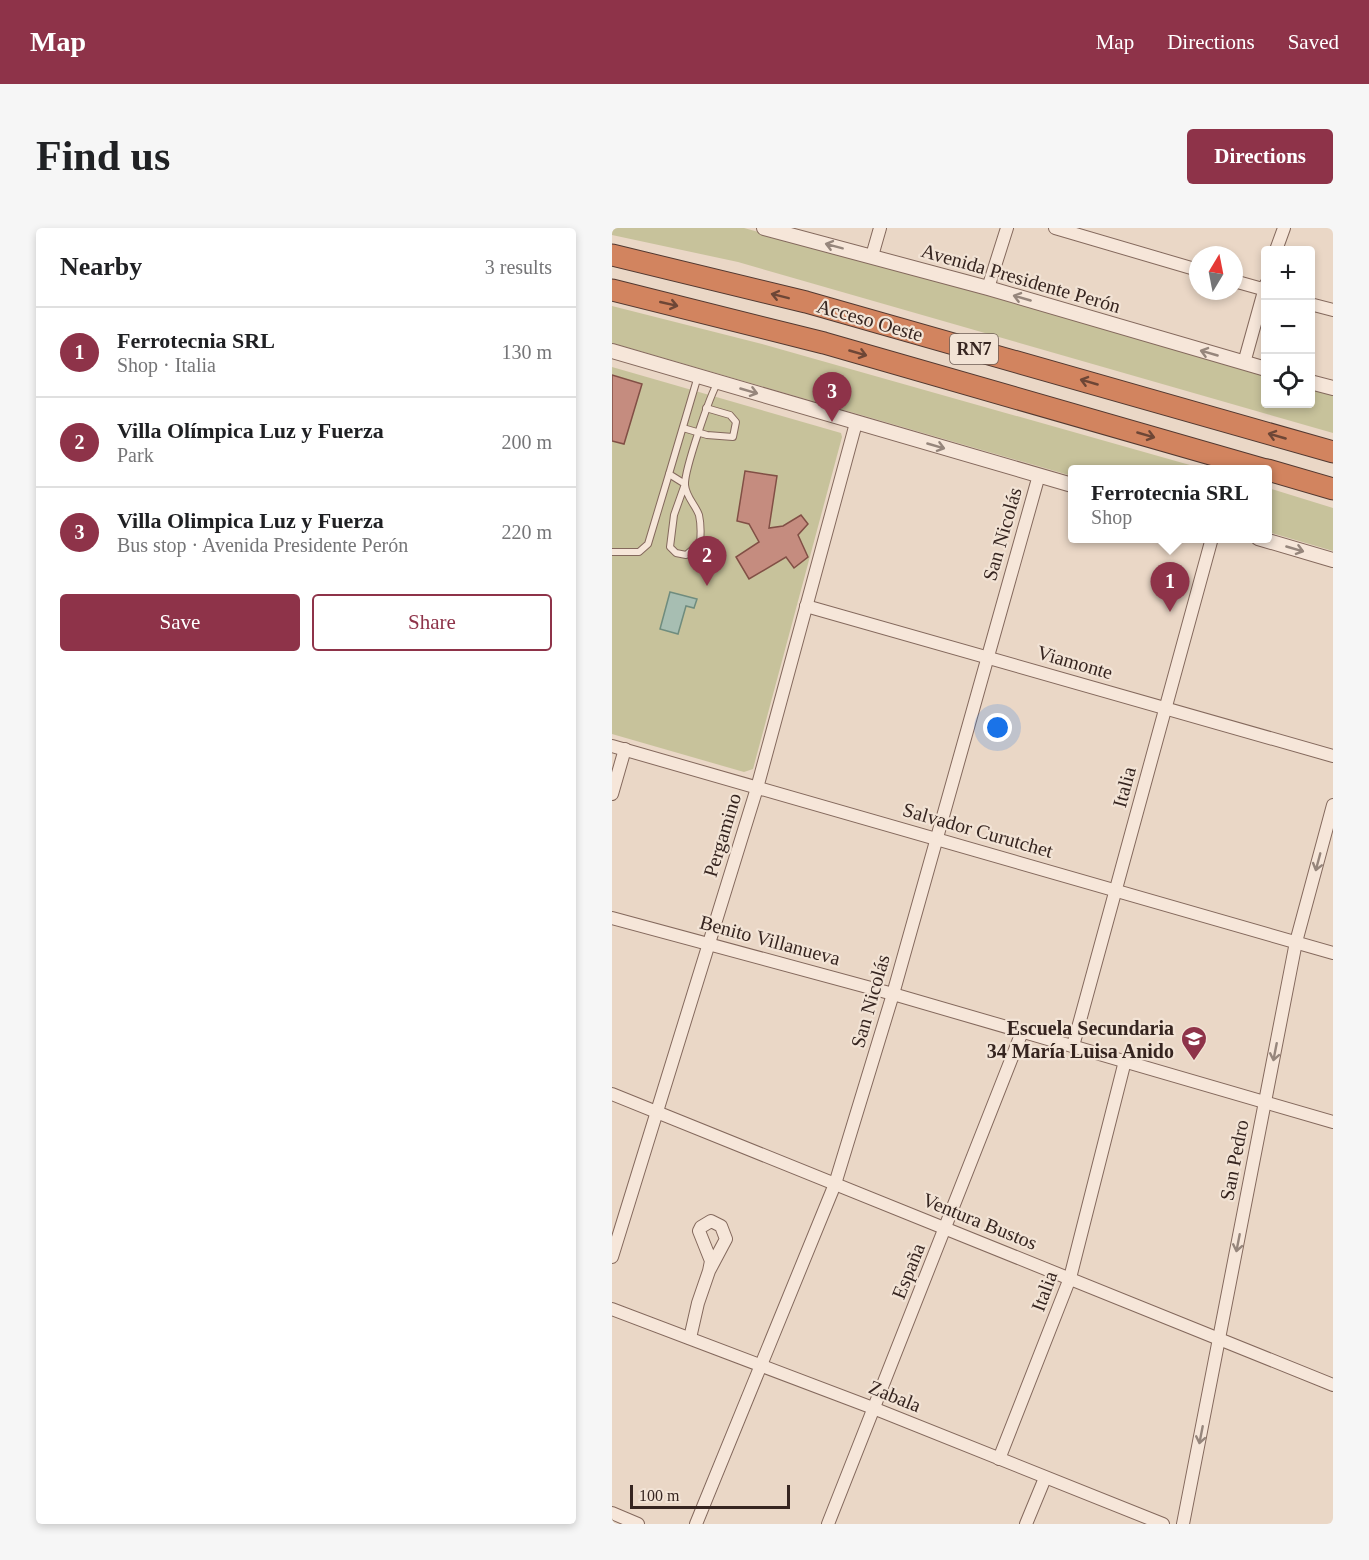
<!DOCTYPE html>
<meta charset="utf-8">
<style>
body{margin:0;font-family:Georgia,serif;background:#f6f6f6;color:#202124}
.controls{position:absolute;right:18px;top:18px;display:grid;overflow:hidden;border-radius:6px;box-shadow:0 3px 9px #0003}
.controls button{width:54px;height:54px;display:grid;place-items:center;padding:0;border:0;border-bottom:2px solid #e0e0e0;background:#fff;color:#202124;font:30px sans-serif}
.compass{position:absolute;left:577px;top:18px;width:54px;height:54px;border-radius:50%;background:#fff;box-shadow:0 3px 9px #0003;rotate:10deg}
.scale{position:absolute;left:18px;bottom:15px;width:160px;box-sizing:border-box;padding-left:6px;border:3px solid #362520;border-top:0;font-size:16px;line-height:21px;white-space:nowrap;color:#362520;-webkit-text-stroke:4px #f2e3d5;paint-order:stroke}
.you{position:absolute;left:386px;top:500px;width:21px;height:21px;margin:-15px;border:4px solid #fff;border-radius:50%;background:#1a73e8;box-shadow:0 0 0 9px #1a73e833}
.badge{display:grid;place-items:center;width:39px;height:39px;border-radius:50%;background:#8e3349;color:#fff;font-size:20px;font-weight:700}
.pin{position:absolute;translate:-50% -50px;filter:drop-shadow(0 2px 3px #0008)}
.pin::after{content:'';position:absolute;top:32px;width:21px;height:18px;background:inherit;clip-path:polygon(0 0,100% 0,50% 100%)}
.popup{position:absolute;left:456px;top:237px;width:204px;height:78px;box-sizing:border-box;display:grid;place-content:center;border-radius:6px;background:#fff;filter:drop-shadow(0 2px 4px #0005);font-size:20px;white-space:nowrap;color:#757577}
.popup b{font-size:22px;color:#202124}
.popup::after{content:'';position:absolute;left:50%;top:100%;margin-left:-12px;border:12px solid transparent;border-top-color:#fff}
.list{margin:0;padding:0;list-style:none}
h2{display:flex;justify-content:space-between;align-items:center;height:78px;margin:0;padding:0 24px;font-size:26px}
h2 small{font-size:20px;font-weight:400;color:#757577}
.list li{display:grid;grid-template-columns:39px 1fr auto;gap:18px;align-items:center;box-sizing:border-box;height:90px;padding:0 24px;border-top:2px solid #e0e0e0}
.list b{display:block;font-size:22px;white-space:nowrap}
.list p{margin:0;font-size:20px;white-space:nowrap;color:#757577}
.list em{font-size:20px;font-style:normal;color:#757577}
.actions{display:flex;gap:12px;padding:18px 24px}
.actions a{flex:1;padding:14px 0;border:2px solid #8e3349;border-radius:6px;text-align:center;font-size:21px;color:#8e3349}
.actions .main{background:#8e3349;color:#fff}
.icon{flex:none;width:33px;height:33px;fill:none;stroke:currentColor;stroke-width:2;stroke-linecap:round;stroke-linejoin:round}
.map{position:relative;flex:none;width:721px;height:1296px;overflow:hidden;border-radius:6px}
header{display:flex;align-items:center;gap:36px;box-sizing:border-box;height:84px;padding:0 30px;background:#8e3349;color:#fff}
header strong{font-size:28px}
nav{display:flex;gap:33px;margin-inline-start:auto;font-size:21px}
.intro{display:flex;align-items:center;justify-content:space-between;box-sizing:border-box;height:144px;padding:0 36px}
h1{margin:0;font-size:42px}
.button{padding:15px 27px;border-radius:6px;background:#8e3349;color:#fff;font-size:21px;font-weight:700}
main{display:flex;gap:36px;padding:0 36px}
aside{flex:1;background:#fff;border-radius:6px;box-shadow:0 3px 9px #0003}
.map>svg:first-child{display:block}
</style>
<header>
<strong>Map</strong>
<nav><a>Map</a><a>Directions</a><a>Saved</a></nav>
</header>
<div class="intro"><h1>Find us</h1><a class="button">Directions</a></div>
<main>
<aside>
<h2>Nearby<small>3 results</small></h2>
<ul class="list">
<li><span class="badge">1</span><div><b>Ferrotecnia SRL</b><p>Shop · Italia</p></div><em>130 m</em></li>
<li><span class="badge">2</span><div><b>Villa Olímpica Luz y Fuerza</b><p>Park</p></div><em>200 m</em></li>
<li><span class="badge">3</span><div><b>Villa Olimpica Luz y Fuerza</b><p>Bus stop · Avenida Presidente Perón</p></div><em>220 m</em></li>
</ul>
<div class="actions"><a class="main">Save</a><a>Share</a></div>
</aside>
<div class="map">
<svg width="721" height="1296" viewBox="0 0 721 1296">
<rect width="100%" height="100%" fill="#ead7c6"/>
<g fill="#c7c29b">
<polygon points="0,0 132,0 653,145 654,176 698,176 699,158 721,165 721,205 126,34 0,7"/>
<polygon points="0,78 150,116 592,241 460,242 460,248 0,115"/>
<polygon points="0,139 229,205 230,209 141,541 132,544 0,506"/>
<polygon points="656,260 721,280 721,323 656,304"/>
</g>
<polygon fill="#a7beb2" stroke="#6f8c7e" stroke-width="1.5" points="58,364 85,371 82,380 74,378 66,406 48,401"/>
<g fill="#c58c7f" stroke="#814f45" stroke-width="1.5">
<polygon points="0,147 30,156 12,216 0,213"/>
<polygon points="133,243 165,248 157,300 171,298 189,287 196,296 186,307 196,329 182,340 174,329 137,351 124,329 147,314 137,296 125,293"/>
</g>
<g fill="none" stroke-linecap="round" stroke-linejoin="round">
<defs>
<g id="service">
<path d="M86,148l-29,98 16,10 -11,31 -4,32 6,6 10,2 14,-12c1,-10 1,-19 -1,-28 -4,-11 -13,-18 -14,-30 -1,-14 25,-90 33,-103"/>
<polyline points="71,200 95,207 121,209 124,194 118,187 94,180"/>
<polyline points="0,324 27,324 36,316 57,246"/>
</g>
<g id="minor">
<polyline points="443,0 586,42"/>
<polyline points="664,22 672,0"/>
<polyline points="260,28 268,0"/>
<polyline points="622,53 654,62"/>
<polyline points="376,60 395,0"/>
<polyline points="698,76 721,82"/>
<polyline points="632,135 654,56"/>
<polyline points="194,378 721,528"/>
<polyline points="0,518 721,725"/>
<polyline points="0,566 13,521"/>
<polyline points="0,690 281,766 721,894"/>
<polyline points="461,818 600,310"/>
<polyline points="0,866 721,1157"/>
<polyline points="0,1029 145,560 244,195"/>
<polyline points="0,1081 261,1180 551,1296"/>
<polyline points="78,1110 86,1075 97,1043 114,1011 109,998 99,993 89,999 87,1003 99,1033 97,1043"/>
<polyline points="387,1231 458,1050 513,833"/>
<polyline points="0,1285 26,1296"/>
<polyline points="84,1296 223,956 281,766 427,247"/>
<polyline points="216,1296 410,804"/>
<polyline points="414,1296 433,1250"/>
<polyline points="571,1296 684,714 721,577"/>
</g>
<g id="tertiary">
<polyline points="152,0 376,60 654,141"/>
<polyline points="0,123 460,257"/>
<polyline points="698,154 721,160"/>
<polyline points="646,310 721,332"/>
</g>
<g id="motorway">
<polyline points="0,27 194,74 721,224"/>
<polyline points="0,62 212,115 654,242"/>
<polyline points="656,242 721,261"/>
</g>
</defs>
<use href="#service" stroke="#84695d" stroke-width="8"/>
<use href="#minor" stroke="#84695d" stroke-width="14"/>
<use href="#tertiary" stroke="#84695d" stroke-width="16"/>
<use href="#motorway" stroke="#523931" stroke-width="23"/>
<use href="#service" stroke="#f6e6d9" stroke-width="6"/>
<use href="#minor" stroke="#f6e6d9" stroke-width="12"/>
<use href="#tertiary" stroke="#f6e6d9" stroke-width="14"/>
<use href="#motorway" stroke="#d2845f" stroke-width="21"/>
</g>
<defs><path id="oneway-shaft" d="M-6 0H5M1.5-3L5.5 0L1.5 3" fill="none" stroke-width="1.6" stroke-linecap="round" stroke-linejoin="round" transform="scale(1.5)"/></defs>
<g stroke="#96867c">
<use href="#oneway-shaft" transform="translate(222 18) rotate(-165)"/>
<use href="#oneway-shaft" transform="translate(410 70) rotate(-164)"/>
<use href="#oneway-shaft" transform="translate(597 125) rotate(-164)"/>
<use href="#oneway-shaft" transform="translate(137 163) rotate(16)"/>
<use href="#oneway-shaft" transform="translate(324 218) rotate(16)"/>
<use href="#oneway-shaft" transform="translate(683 321) rotate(16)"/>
<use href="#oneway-shaft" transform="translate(706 634) rotate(105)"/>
<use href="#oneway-shaft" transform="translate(663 824) rotate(101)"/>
<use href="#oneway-shaft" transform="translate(626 1015) rotate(101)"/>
<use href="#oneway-shaft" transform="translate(589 1207) rotate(101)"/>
</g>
<g stroke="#6d4636">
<use href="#oneway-shaft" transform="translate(168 68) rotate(-166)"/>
<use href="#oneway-shaft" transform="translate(57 76) rotate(13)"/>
<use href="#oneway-shaft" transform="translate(246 125) rotate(16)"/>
<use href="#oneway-shaft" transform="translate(477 154) rotate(-164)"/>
<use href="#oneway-shaft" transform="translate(534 207) rotate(16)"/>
<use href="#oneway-shaft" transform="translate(665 208) rotate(-164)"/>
</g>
<defs>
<symbol id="school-pin" viewBox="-11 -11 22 30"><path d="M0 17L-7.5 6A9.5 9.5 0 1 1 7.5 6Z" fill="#8e3349" stroke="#f2e3d5"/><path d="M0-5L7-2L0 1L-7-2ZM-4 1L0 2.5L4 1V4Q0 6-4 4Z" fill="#fff"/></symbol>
</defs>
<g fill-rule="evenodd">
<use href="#school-pin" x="567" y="796" width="30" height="40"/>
</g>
<g text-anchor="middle" stroke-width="4.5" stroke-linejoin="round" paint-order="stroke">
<rect fill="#f2e3d5" stroke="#6e5e56" stroke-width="1.5" x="338" y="106" width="48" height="30" rx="4.5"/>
<g font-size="18" font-weight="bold" fill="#362520">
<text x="362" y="127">RN7</text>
</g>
<g font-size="20" fill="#362520" stroke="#f2e3d5">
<text transform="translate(409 50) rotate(16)" y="7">Avenida Presidente Perón</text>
<text transform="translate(258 92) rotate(16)" y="7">Acceso Oeste</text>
<text transform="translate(390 306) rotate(-74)" y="7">San Nicolás</text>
<text transform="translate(463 434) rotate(16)" y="7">Viamonte</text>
<text transform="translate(512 559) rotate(-75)" y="7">Italia</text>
<text transform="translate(366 602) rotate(16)" y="7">Salvador Curutchet</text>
<text transform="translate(110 607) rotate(-73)" y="7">Pergamino</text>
<text transform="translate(158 712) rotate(15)" y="7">Benito Villanueva</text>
<text transform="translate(258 773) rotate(-74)" y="7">San Nicolás</text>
<text transform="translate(622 932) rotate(-79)" y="7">San Pedro</text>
<text transform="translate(368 993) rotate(22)" y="7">Ventura Bustos</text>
<text transform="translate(296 1043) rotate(-68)" y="7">España</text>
<text transform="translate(432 1063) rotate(-70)" y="7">Italia</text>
<text transform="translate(283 1168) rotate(22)" y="7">Zabala</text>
</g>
<g font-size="20" font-weight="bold" fill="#362520" stroke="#f2e3d5" text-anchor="end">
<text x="562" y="807">Escuela Secundaria<tspan x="562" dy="23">34 María Luisa Anido</tspan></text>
</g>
</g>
</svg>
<div class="controls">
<button>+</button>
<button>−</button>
<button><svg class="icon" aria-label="locate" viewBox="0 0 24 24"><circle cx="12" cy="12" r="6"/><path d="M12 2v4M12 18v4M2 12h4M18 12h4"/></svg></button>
</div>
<svg class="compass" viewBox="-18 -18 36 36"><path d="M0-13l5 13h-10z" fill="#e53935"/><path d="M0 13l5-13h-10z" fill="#757577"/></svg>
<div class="scale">100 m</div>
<div class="you"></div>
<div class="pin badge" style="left:558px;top:384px">1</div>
<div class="popup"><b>Ferrotecnia SRL</b>Shop</div>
<div class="pin badge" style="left:95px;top:358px">2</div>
<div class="pin badge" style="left:220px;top:194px">3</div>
</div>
</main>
